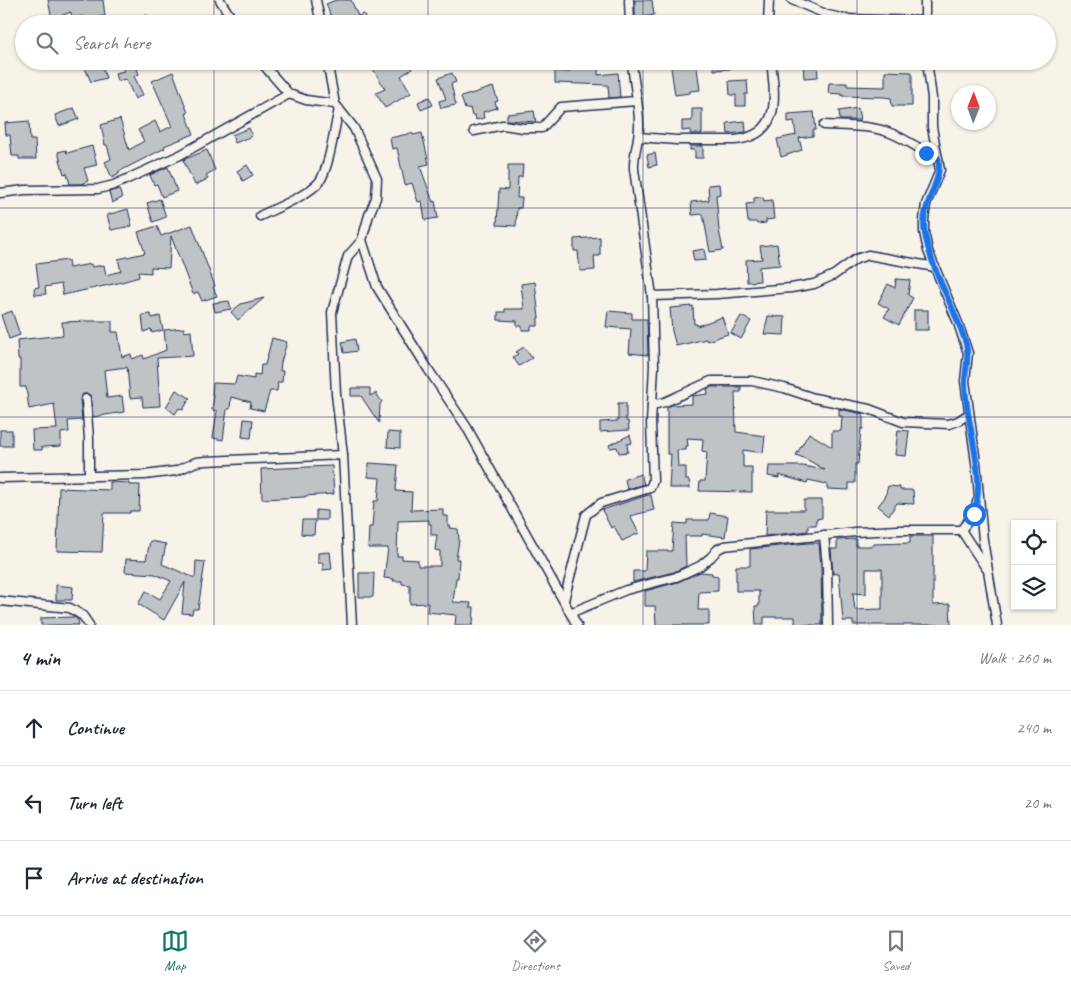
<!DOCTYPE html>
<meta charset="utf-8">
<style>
body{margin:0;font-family:Caveat,sans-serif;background:#f2f2f3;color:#1f2937}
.controls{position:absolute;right:15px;bottom:15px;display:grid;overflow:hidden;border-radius:0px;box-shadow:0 1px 4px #0004}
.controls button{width:45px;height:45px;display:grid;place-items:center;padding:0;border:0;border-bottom:1px solid #e0e1e3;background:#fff;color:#1f2937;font:25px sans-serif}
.compass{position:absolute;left:951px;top:85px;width:45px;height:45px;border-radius:50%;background:#fff;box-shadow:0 1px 4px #0004;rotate:1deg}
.stop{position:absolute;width:15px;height:15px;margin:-11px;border:4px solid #1a73e8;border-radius:50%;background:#fff}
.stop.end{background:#1a73e8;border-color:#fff;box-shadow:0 1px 5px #0008}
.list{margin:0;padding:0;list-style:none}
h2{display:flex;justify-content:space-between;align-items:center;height:65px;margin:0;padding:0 20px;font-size:21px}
h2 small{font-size:16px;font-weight:400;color:#747a83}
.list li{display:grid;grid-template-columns:32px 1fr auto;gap:15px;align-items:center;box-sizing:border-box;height:75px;padding:0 20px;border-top:1px solid #e0e1e3}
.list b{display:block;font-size:19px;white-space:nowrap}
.list em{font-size:16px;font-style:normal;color:#747a83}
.icon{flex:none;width:28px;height:28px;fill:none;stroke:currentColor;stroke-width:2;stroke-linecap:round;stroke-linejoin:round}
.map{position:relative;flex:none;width:1071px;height:625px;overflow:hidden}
.search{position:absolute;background:#fff;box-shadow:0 1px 4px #0004;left:15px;right:15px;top:15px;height:55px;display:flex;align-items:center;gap:12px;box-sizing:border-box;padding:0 18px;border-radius:28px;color:#747a83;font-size:19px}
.sheet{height:290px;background:#fff}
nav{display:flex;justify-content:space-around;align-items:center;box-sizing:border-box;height:70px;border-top:1px solid #e0e1e3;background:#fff;font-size:14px;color:#747a83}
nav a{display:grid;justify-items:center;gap:2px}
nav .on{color:#0f766e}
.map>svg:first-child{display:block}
</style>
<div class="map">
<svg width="1071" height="625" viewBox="0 0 1071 625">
<rect width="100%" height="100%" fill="#f7f3e8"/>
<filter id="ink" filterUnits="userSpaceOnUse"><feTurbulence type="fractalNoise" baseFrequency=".02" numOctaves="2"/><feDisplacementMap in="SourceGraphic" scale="10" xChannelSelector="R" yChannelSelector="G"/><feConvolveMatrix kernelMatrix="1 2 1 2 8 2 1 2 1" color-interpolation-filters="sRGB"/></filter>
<g filter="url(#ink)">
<g fill="#c0c3c5" stroke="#1b2f5e" fill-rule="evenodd">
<polygon points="48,0 103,0 105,16 84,19 84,16 72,18 71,12 52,19"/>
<polygon points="336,0 351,0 358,16 364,14 367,22 362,24 339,24 337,17 332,19 326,4"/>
<polygon points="635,0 652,0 654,15 635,18"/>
<polygon points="147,15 150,24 126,24 126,23"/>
<polygon points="82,61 98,61 98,64 101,63 106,78 91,82"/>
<polygon points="120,61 154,61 137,69 139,74 134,76 143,95 135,99 126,79 117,81 115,73 124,71"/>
<polygon points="375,61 407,61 412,69 401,76 411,93 385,108 376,93 385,89 370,64"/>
<polygon points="670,61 696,61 700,90 690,91 690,93 675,95"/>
<polygon points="713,61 729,61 730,69 714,70"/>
<polygon points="803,61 817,61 818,77 804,78"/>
<polygon points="570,66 598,67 598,75 618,73 620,97 609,98 608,85 555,83 555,71 569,72"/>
<polygon points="885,71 912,72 912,106 892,106 891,98 884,97 842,96 842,94 828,93 829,83 847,83 847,86 885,87"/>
<polygon points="173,72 188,113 186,114 194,134 164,146 165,148 118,172 119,174 112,178 105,162 111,159 107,145 105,145 101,125 120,119 129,150 144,141 138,130 155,121 160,132 172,126 152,81"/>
<polygon points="452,73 456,82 451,84 456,105 441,108 439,101 446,99 438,78"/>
<polygon points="747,80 748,94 745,94 745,106 736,106 736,95 730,95 729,81"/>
<polygon points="493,87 498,101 495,102 497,108 483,112 484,118 476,120 475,115 472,116 470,108 465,109 461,97"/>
<polygon points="429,97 433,105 421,110 418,102"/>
<polygon points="74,108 79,119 59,126 55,115"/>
<polygon points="858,108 860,120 840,120 839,111"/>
<polygon points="692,109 702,109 702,134 690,134 691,130 682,131 682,121 692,121"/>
<polygon points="534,111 536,122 507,120 507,114"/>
<polygon points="814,112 816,130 813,130 813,136 799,138 802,150 781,157 777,139 796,135 794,121 788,122 788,114"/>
<polygon points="29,121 30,140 35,140 36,159 19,159 19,156 12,156 10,135 6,135 5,123"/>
<polygon points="745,121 746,132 728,134 727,123"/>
<polygon points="249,128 252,136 235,143 232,135"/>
<polygon points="412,133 413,135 422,133 429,164 420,166 433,202 435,201 438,218 425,220 422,201 418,202 412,183 405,185 397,148 392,149 390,138"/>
<polygon points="92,146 97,165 84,168 88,181 81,184 70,184 67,173 64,174 58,152 66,150 67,153"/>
<polygon points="690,146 703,146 703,158 695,158 695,150 690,150"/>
<polygon points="207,150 215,170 206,175 208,179 195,185 183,160"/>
<polygon points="655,153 657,165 649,167 647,155"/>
<polygon points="247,165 253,175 243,181 237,171"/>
<polygon points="508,165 523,165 522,177 518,177 517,198 522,198 521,208 517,208 516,226 497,225 499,189 508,190"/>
<polygon points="168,167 177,191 162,197 157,184 154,185 150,175"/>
<polygon points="719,184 720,194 716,195 719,230 723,250 710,252 703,214 692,215 691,202 709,200 708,185"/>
<polygon points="119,189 122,198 112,203 109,192"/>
<polygon points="763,197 764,201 772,200 774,219 766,220 766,223 757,224 756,222 748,222 746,204 754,203 754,198"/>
<polygon points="160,199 166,217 153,222 147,203"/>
<polygon points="128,209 132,226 111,230 107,215"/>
<polygon points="192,225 215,286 213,287 217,296 202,301 198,292 193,294 171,236 169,268 151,267 151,273 138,272 139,277 118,283 63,295 61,284 45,287 46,294 35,295 34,288 39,287 36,264 68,260 69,268 91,264 92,267 104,265 106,275 121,271 118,259 145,253 138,232 157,226 161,236"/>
<polygon points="600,237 600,256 594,256 595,270 580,271 578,251 574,251 574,239"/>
<polygon points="777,244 780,265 759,267 760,281 747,282 746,260 762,259 760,246"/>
<polygon points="704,249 706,260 694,261 692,251"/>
<polygon points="896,279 910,280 908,295 913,298 899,325 884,317 889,309 878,303 888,284 895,288"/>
<polygon points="535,282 539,318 538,318 538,326 531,326 531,330 522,330 522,326 517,326 517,321 498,320 498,312 505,312 505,309 524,309 521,284"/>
<polygon points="264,298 238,320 231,312 241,304"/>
<polygon points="229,301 231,309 215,312 213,303"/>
<polygon points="693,306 694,324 697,324 697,326 722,317 728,334 707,341 706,339 676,346 672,331 670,308"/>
<rect x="914" y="310" width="14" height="20"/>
<polygon points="12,311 20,335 9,339 1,315"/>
<polygon points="608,311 632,313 632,319 647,319 648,355 629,353 631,329 606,327"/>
<polygon points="151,314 152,318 160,316 163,330 152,333 151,329 144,332 142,315"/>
<polygon points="741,316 751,321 741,339 731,333"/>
<polygon points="768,316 785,317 784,335 764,334"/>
<polygon points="88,321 112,321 112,332 118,332 122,357 131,354 132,359 143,355 144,359 166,350 164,330 184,328 184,332 191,331 193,356 157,358 160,406 143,407 142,397 130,398 127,367 104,370 107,398 122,396 124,412 93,417 91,396 88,394 83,394 80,399 82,420 68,421 69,432 61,433 61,446 42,447 42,450 33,450 32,430 57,429 54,404 29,409 26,387 20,387 20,359 18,359 17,340 63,335 62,322"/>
<polygon points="272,338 287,342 281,362 280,371 283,371 282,382 278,382 277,391 270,391 264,411 250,408 251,402 231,397 230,409 227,409 223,440 213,438 217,411 212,410 214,396 212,396 213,383 235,384 237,376 254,379 254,374 260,375 261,365 265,365"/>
<polygon points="355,339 357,351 344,353 342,342"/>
<polygon points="524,347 532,358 519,366 513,357 518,354 516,352"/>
<polygon points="712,387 741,387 741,392 735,392 736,432 765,436 763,453 743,450 743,467 752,467 752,492 699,491 700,481 705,481 707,452 702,451 703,439 687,438 688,446 686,446 686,450 677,450 678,467 686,467 686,480 689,480 690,488 669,488 671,454 667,454 667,407 672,405 692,404 692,396 708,394 707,389"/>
<polygon points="351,388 370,388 370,396 376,393 382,402 380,404 379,423 361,396 351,396"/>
<polygon points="176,390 190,398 183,410 179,408 175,414 166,407"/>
<polygon points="618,403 626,403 626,421 628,421 629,430 600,432 600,422 618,421"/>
<polygon points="839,409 863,414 863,429 861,429 858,464 855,464 855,483 849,483 849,490 827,489 827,484 808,480 807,483 779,475 779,478 768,476 769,466 803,466 825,470 806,459 796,455 809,433 832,447 832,431 841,431 842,416 839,416"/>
<polygon points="244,419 253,420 251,438 242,437"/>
<rect x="0" y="430" width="12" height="16"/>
<polygon points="898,430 909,431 906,456 895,455"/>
<polygon points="388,432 400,433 400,448 387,447"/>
<polygon points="630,435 632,443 627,444 628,452 619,453 617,447 610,448 609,445"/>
<path d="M369,463l29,2 -2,26 16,1 -1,18 32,-1v7h5v10h3l-1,2 8,1 1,11 -3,19h3l-1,19h-2l-3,24 18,1 -1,4h4l-1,18h-18l1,-10 -29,-3 1,-9 -18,1v-19l-8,-1v-3h-9l1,-2 -10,-1 4,-30h-20l1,-21h3l2,-26h4l2,-23 -12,-1zM429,520v4h2v11h6l-2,15 5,1v15h-22v-6l-16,-1v-3h-5l1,-35z"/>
<polygon points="332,466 334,494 305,496 305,497 262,499 261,469"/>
<polygon points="641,474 644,484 627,489 625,479"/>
<polygon points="110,482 129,483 129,485 140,485 139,511 130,511 130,513 104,513 102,552 57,551 59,488 110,490"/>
<polygon points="888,486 900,487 900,490 913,490 914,504 897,503 889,515 878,506 885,497"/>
<polygon points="648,495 651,495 654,510 630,516 639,533 622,541 614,526 611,528 602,510"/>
<polygon points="804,500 822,500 822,518 816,519 816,525 808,525 808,531 765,536 766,510 804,510"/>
<polygon points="316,510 327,511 327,520 316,520"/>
<polygon points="710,513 728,516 725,537 702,534 702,536 685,536 686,566 674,572 633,582 633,571 645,571 646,551 672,551 674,523 687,524 687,520 709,520"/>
<polygon points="302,520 315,520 314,535 301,534"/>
<path d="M910,536h23v69l17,-1 1,21h-98v-4h-10l-4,-48 -6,1 -2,-25h6v-9l19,-1v7h17v-2l37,-1zM866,569h16v40l-27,1 -2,-17 13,1z"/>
<polygon points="150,541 166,544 162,564 195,578 196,561 205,562 198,609 193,609 192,614 182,613 185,582 164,620 138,604 146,591 160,599 171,581 155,574 125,572 126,559 146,560"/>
<polygon points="808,543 819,543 821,566 822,625 795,625 795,617 764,617 764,624 756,624 755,606 759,606 759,591 736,591 736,566 750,566 750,549"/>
<polygon points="330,552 332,569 323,570 323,563 318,563 318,553"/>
<polygon points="700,572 712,573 712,575 718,576 718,591 699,592 698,610 709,610 709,625 656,625 655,606 645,606 645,591 678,582"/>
<polygon points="359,573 374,573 373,597 359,597"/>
<polygon points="56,585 73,587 72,600 56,600"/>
<polygon points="74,617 78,620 79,625 41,625 41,618"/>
</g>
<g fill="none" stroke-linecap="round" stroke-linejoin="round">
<defs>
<g id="street">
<polyline points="220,0 235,24"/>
<polyline points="316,0 321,24"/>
<polyline points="629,0 630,24"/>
<polyline points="792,0 828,15 846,19 925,21"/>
<polyline points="768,24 769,0"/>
<polyline points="925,24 925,0"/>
<polyline points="260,61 289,94 306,100 335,104 354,128 377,179 376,198 369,215 362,240 377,287 428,369 466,426 577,625"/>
<polyline points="327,61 335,104"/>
<polyline points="927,61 932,98 932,127 940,170 926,204 924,220 924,232 928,251 958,323 968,353 965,381 976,463 983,540 997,625"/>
<path d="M824,125c24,1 47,0 69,9 16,7 29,17 45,24"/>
<polyline points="474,131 503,125 523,128 542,128 561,107 636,101"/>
<path d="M639,137l37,3h59c47,-5 40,-43 36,-79"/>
<polyline points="0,193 25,190 98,189 114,185 180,155 289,94"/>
<path d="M260,216c16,-8 49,-21 60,-35 10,-16 14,-52 19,-72"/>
<polyline points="652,296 717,294 791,288 814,284 834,275 856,259 868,255 935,267"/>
<polyline points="86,399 89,439 89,475"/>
<polyline points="652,405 665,402 711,381 752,381 784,388 814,398 869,409 903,422 949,424 958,421 969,414"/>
<polyline points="0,478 145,475 176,471 196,462 206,461 343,455"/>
<polyline points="961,530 986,568"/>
<polyline points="824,535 827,566 828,625"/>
<path d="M564,600l22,-85 15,-12 49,-15 3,-7 -2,-58 3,-57 -2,-70 -18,-127c-1,-16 6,-30 5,-46 0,-21 -6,-41 -7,-62"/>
<polyline points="0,601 70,608 83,616 89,625"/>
<polyline points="570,613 626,590 676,577 700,566 711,557 718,549 724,546 855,532 898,530 961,530 974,514 977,502"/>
<polyline points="352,625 343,455 336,394 332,312 348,256 362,240"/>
</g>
</defs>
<use href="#street" stroke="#1b2f5e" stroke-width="11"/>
<use href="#street" stroke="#f7f3e8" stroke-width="8"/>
</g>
</g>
<g fill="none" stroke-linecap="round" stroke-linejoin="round" filter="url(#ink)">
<path stroke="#1a73e8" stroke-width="6" d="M926,153l12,5c6,24 -19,46 -13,76 7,39 30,73 41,110 4,14 -1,25 -1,38 0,41 22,92 9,132"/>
</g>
<path fill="none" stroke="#1b2f5e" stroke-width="1" stroke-opacity="0.55" d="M214,0v24M428,0v24M643,0v24M857,0v24M214,61v564M428,61v564M643,61v564M857,61v564M0,208h1071M0,417h1071"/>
</svg>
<div class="controls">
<button><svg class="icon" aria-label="locate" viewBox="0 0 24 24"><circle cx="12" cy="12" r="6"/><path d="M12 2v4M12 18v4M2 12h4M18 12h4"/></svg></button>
<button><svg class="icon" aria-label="layers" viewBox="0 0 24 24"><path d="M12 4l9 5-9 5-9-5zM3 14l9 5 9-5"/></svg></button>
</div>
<svg class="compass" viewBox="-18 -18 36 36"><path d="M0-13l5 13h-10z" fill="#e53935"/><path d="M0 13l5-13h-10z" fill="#747a83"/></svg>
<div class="stop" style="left:974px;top:514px"></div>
<div class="stop end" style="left:926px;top:153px"></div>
<div class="search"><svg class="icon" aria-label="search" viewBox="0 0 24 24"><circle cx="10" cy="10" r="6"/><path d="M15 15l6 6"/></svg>Search here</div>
</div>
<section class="sheet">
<h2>4 min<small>Walk · 260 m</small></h2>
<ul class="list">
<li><svg class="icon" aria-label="ahead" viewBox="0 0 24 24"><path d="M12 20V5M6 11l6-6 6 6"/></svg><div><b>Continue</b></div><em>240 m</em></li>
<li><svg class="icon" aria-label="left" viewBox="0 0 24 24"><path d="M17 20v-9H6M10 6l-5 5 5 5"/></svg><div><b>Turn left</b></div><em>20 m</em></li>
<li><svg class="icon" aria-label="arrive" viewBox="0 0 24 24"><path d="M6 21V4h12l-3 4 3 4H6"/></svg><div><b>Arrive at destination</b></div></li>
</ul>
</section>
<nav>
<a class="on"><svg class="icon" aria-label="map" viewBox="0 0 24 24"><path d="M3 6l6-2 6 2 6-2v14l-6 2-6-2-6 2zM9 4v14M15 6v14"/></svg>Map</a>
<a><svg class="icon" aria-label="directions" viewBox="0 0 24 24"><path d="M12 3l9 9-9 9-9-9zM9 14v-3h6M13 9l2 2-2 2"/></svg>Directions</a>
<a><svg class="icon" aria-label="saved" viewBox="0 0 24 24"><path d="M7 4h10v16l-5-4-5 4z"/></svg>Saved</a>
</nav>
